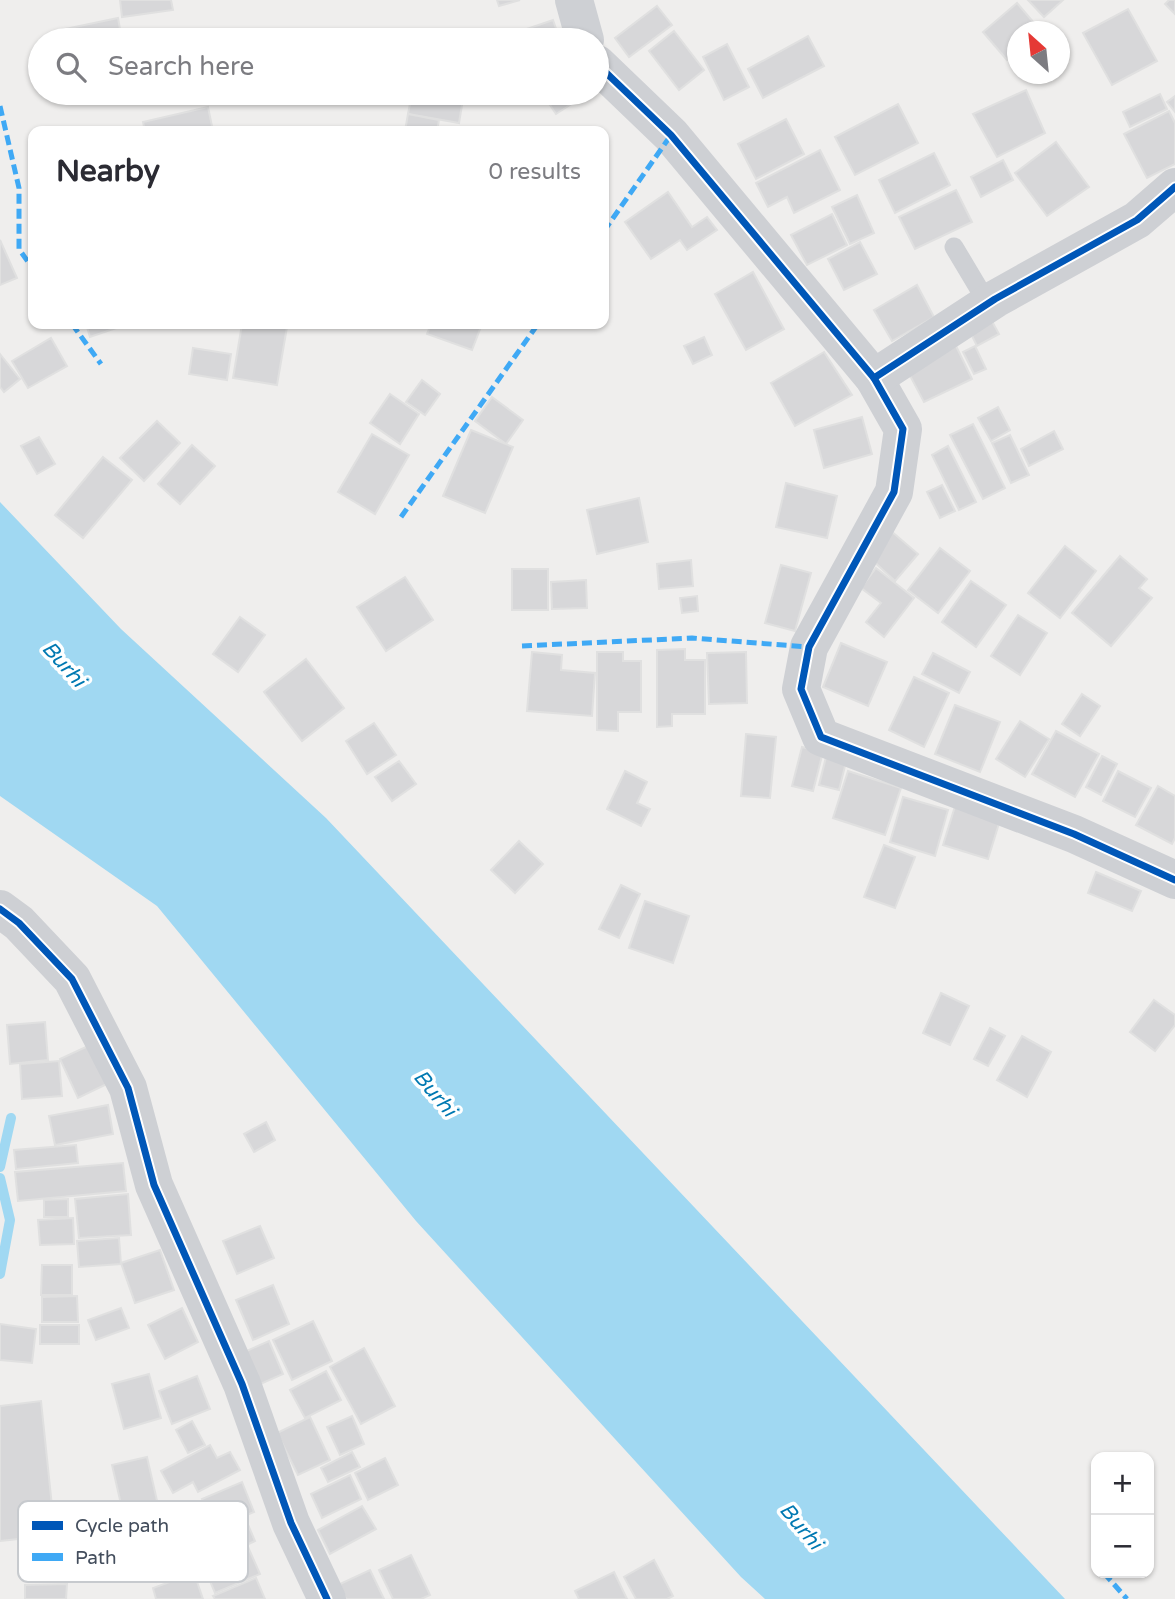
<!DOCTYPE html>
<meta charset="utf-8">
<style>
body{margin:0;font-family:"Varela Round",sans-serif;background:#f7f7f7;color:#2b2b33}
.controls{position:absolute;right:21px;bottom:21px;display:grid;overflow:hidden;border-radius:14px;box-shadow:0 2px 5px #0004}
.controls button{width:63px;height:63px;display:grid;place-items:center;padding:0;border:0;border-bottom:2px solid #e1e1e2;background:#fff;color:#2b2b33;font:35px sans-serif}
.compass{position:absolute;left:1007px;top:21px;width:63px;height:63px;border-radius:50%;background:#fff;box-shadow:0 2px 5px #0004;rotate:333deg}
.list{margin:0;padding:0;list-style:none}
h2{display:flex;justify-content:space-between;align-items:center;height:91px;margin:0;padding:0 28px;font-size:30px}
h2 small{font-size:23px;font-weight:400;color:#7c7c81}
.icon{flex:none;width:38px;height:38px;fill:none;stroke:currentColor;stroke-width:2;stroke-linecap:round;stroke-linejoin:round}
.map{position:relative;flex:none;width:1175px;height:1599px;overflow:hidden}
.search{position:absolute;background:#fff;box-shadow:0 2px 5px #0004;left:28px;top:28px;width:581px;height:77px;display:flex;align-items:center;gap:18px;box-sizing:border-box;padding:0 24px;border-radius:38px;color:#7c7c81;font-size:26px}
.panel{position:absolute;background:#fff;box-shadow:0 2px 5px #0004;left:28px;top:126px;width:581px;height:203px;border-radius:14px}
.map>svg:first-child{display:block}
</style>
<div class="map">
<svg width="1175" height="1599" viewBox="0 0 1175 1599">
<rect width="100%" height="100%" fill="#efeeed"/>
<polygon fill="#a0d8f2" points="0,502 121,629 326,818 1065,1599 765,1599 741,1577 416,1221 157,906 0,796"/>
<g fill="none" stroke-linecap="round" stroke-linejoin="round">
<g stroke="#a0d8f2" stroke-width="10">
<polyline points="0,1167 11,1118"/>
<polyline points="0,1178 10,1220 0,1274"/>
</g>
</g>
<g fill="#d7d7d9" stroke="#e0e0e0" stroke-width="2">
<polygon points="120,0 171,0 173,10 122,17"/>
<polygon points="497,0 520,0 499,6"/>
<polygon points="1028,0 1063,0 1044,17"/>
<polygon points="1169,0 1175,0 1175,14 1165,4"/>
<polygon points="1017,3 1041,31 1018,32 1018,51 1007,60 983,32"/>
<polygon points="657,6 672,25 629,57 615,38"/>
<polygon points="1128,9 1157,61 1112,85 1083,33"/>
<polygon points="118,18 122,40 62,40 60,30"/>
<polygon points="553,20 560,40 511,40 509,35"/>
<polygon points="674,31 704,70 679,90 649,51"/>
<polygon points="808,36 824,66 763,98 748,69"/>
<polygon points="727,44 749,87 724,100 703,57"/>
<polygon points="1026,90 1045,133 997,157 973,114"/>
<polygon points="412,93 464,93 459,123 408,114"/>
<polygon points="542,93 582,93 584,96 556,114"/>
<polygon points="1160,94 1167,109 1130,127 1123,112"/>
<polygon points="1175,96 1175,112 1167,102"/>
<polygon points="898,104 918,143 855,175 835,137"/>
<polygon points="208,107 213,131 145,131 143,122"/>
<polygon points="1169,111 1175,123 1175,164 1147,178 1124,134"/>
<polygon points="408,114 439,120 437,131 405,131"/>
<polygon points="786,119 804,154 756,179 738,144"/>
<polygon points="1056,142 1089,187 1047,216 1015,173"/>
<polygon points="820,150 840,190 794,213 787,197 768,207 756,183"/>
<polygon points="934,153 950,185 895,213 879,180"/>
<polygon points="1003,160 1013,180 981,197 971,177"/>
<polygon points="956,190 972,222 915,249 899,217"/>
<polygon points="668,192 692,227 707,217 717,230 687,250 680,240 651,259 625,222"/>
<polygon points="857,195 874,233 850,244 832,207"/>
<polygon points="832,214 847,245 807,265 791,235"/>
<polygon points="0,240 17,278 0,285"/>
<polygon points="860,242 877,274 844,290 828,259"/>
<polygon points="753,272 784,329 746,350 715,294"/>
<polygon points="917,285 934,317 892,341 874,310"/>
<polygon points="988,314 999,334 977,346 967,326"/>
<polygon points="86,324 128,324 90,337"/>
<polygon points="242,324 266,324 287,327 277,385 233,378"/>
<polygon points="431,324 482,324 472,350 427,334"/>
<polygon points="704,337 712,355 693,364 684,346"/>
<polygon points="51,338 67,366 28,388 12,361"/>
<polygon points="956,346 972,379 924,402 907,370"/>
<polygon points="975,346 986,369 974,374 963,352"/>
<polygon points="193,348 231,354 227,380 189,374"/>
<polygon points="824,352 852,395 795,426 771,383"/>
<polygon points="0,354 20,379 4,392 0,387"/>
<polygon points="422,380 440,394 425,415 406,402"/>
<polygon points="390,394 419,414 400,444 370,423"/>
<polygon points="492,397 523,420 506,444 475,421"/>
<polygon points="998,407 1010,430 991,441 978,418"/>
<polygon points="862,417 872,454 824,468 814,430"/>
<polygon points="157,421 180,443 144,481 120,458"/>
<polygon points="973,424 1005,488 983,499 950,435"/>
<polygon points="471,430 513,447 485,513 443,496"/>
<polygon points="1054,431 1063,449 1029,466 1021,449"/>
<polygon points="372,434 409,455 375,514 338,492"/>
<polygon points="1010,435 1029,475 1011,483 992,443"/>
<polygon points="39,437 55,464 37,474 21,446"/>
<polygon points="192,445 215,466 180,504 158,484"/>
<polygon points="948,446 976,502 959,510 932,455"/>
<polygon points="103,457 132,480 83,538 55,515"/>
<polygon points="786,483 837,496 827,538 776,527"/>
<polygon points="942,485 955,511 940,518 927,492"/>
<polygon points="639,498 648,542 597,554 587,510"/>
<polygon points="891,531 918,554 895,581 869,557"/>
<polygon points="1065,546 1096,571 1060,618 1028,593"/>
<polygon points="940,548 970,571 938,613 908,590"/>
<polygon points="1120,556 1147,579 1139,588 1152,598 1111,646 1072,613"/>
<polygon points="691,560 693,586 659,589 657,564"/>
<polygon points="781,565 811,573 795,631 765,623"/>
<polygon points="876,568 914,598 884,637 866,622 881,603 861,588"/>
<rect x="512" y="569" width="36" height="41"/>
<polygon points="405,577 433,620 386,651 357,607"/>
<polygon points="586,580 587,608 552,609 551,582"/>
<polygon points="971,581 1006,605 976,647 942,622"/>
<polygon points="697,596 698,611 682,613 680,598"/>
<polygon points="1018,615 1047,633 1020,675 991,656"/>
<polygon points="240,617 265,635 238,672 213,654"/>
<polygon points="841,643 887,662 868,706 823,687"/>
<polygon points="685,649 685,660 705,660 705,714 672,714 672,726 657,727 657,650"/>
<polygon points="532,652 562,655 561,670 595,673 592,716 527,711"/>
<polygon points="597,652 623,652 623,661 641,661 641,712 618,712 618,731 597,730"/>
<polygon points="746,652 747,703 709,704 707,653"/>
<polygon points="933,653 970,672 959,693 922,674"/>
<polygon points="306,659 344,708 302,741 264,692"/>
<polygon points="914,677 949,693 924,747 889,730"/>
<polygon points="1082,694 1100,706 1080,736 1062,724"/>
<polygon points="955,705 1000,722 980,772 935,754"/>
<polygon points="1020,721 1049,739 1025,777 996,759"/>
<polygon points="374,723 396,755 367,774 346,741"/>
<polygon points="1056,731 1099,754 1075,797 1032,774"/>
<polygon points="746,734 776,737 770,798 741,796"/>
<polygon points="802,747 823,752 813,791 792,786"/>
<polygon points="827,753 847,758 839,790 819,785"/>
<polygon points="1102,756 1117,764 1101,795 1086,787"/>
<polygon points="399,761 416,784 392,801 375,777"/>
<polygon points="625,771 647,782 637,803 650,809 641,826 607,809"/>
<polygon points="848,771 901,788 885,835 833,818"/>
<polygon points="1118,771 1151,788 1135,817 1103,801"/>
<polygon points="1158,786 1175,796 1175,838 1172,844 1136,825"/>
<polygon points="903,797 948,810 935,856 890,842"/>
<polygon points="956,803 1001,817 988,859 943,845"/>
<polygon points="519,841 543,864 515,893 491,870"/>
<polygon points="884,845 915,857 895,908 864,897"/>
<polygon points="1096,872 1141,891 1132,911 1088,893"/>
<polygon points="621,885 640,894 619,938 599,929"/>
<polygon points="645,901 689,916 673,963 629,948"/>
<polygon points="941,993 969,1006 950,1045 923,1033"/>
<polygon points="1154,1000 1175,1015 1175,1025 1155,1051 1130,1032"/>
<polygon points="45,1022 48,1060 10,1064 7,1025"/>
<polygon points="990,1028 1005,1036 988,1066 974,1059"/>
<polygon points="1022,1036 1051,1052 1027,1097 997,1080"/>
<polygon points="90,1045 109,1083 78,1098 60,1059"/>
<polygon points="59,1061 62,1096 22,1099 20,1064"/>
<polygon points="108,1105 113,1134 55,1145 49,1116"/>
<polygon points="266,1122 275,1140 254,1152 244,1134"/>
<polygon points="76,1145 78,1163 16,1169 14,1150"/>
<polygon points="123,1163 126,1191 18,1201 15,1172"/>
<polygon points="128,1194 131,1235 79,1238 75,1199"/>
<polygon points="68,1199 68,1217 44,1217 44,1200"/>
<polygon points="73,1218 74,1244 40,1245 38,1220"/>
<polygon points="260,1226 274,1258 237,1274 223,1241"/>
<polygon points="119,1238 121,1264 79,1267 77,1241"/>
<polygon points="160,1250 174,1290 135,1303 121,1263"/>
<polygon points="42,1265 72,1265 72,1295 41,1295"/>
<polygon points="273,1285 289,1324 253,1340 236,1300"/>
<polygon points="77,1296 78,1322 42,1322 42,1297"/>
<polygon points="121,1308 129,1328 96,1340 88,1320"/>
<polygon points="182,1308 198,1342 165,1359 148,1325"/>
<polygon points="313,1321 332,1361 292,1380 273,1340"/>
<polygon points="0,1324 36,1329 32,1363 0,1360"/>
<rect x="40" y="1325" width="39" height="19"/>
<polygon points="269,1341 283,1374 256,1386 242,1353"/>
<polygon points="364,1348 395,1406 361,1424 330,1367"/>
<polygon points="326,1371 341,1400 305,1418 290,1390"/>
<polygon points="149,1374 161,1418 124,1429 112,1384"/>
<polygon points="197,1376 210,1409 172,1424 159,1391"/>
<polygon points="41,1401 55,1535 0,1541 0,1406"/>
<polygon points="352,1416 364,1444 340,1455 327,1427"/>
<polygon points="310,1417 330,1460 298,1475 277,1433"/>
<polygon points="192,1421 205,1445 188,1453 176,1430"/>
<polygon points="210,1445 217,1458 230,1452 240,1470 198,1492 193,1482 173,1493 161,1471"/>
<polygon points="352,1452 360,1467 328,1482 321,1468"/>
<polygon points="147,1457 158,1505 123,1513 112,1465"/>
<polygon points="385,1458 398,1485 368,1500 355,1473"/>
<polygon points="350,1475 361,1499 322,1518 311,1494"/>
<polygon points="242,1482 254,1512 215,1529 202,1499"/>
<polygon points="362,1506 376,1529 330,1554 318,1530"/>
<polygon points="246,1520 255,1541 216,1559 206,1538"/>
<polygon points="189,1539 199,1564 157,1582 147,1558"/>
<polygon points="248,1547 260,1574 215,1593 204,1567"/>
<polygon points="411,1555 430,1595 421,1599 393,1599 379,1570"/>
<polygon points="654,1560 673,1596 667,1599 636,1599 624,1577"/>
<polygon points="370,1570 384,1599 346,1599 340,1584"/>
<polygon points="614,1572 627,1599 579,1599 575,1591"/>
<polygon points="194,1573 203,1599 156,1599 153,1588"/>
<polygon points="256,1578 265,1599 215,1599 213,1596"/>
<polygon points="67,1584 66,1599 25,1599 25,1585"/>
</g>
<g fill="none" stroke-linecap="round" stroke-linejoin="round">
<polyline stroke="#ced0d4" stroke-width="19" points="954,247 988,304"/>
<g stroke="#ced0d4" stroke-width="38">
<polyline points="574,0 585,40"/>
<polyline points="597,64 671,135 874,378 903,429 894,492 809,647 801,689 821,737 1074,834 1175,880"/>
<polyline points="874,378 995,299 1137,220 1175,187"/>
<polyline points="0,909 19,923 72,979 128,1088 154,1185 242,1384 291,1523 327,1599"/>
</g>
<g stroke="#3fa9f5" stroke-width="5" stroke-dasharray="10 5" stroke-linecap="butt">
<polyline points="0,106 19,188 19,249 33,269"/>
<polyline points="604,231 671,135"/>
<polyline points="72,324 101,364"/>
<polyline points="401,517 538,324"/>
<polyline points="522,646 692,638 809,647"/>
<polyline points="1104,1573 1127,1599"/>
</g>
<defs>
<g id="cycleway">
<polyline points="597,64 671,135 874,378 903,429 894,492 809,647 801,689 821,737 1074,834 1175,880"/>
<polyline points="874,378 995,299 1137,220 1175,187"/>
<polyline points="0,909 19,923 72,979 128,1088 154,1185 242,1384 291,1523 327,1599"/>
</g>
</defs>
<use href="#cycleway" stroke="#fff" stroke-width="11"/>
<use href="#cycleway" stroke="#0057b8" stroke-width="7"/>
</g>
<g text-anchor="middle" stroke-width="7" stroke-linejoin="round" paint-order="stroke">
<g font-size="21" font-style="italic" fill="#0079b2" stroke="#fff">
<text transform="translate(64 664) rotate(48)" y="7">Burhi</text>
<text transform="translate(435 1093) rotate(50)" y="7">Burhi</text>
<text transform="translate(801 1526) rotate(50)" y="7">Burhi</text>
</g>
</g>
<rect x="18" y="1501" width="230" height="81" rx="10" fill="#fff" stroke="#c7cace" stroke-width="2"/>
<rect x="32" y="1521" width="31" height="9" fill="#0057b8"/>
<rect x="32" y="1553" width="31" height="8" fill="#3fa9f5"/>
<g font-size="19" fill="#434d5c">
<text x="75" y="1532">Cycle path</text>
<text x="75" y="1564">Path</text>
</g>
</svg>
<div class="controls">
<button>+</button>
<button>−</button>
</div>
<svg class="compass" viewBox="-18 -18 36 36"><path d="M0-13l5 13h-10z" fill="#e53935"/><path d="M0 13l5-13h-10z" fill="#7c7c81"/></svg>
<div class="search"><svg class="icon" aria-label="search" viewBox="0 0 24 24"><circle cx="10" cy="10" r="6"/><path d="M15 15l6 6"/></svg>Search here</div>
<section class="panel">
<h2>Nearby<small>0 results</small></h2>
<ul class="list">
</ul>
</section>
</div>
